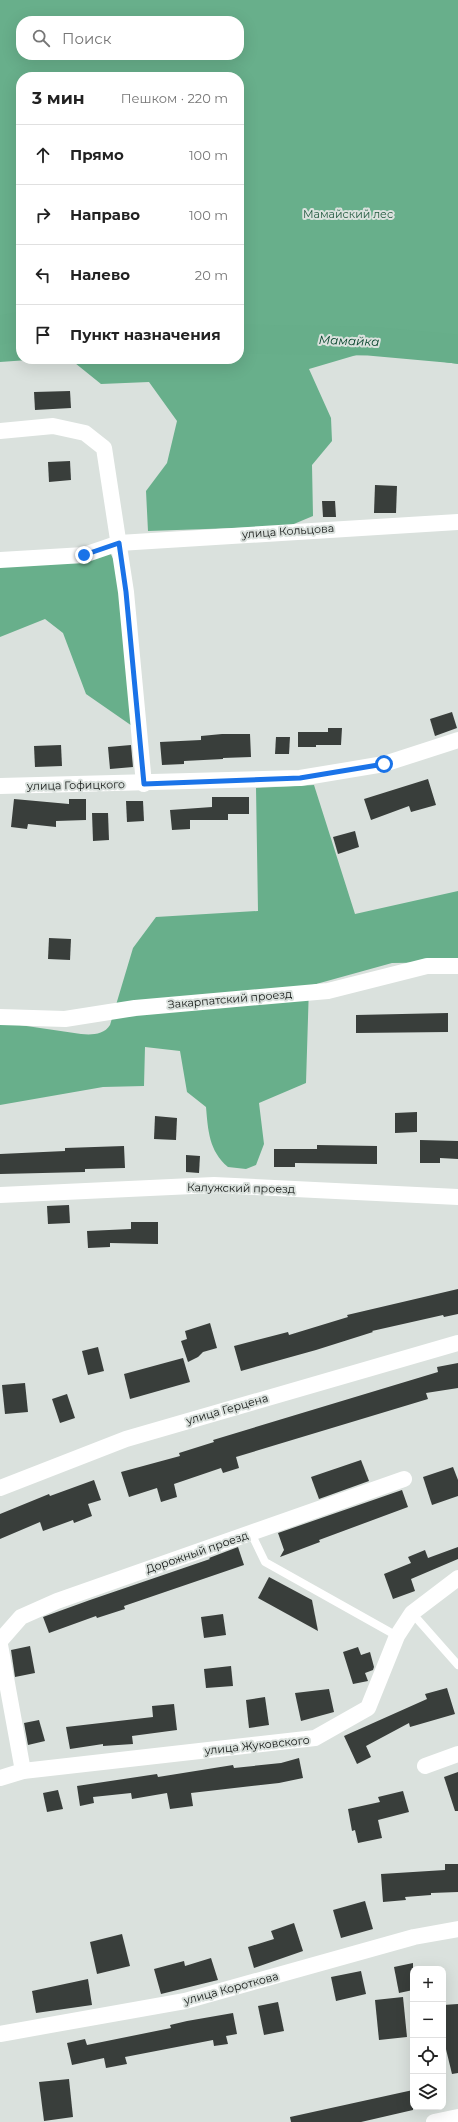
<!DOCTYPE html>
<html lang="ru">
<meta charset="utf-8">
<style>
body{margin:0;font-family:Montserrat,sans-serif;background:#f2f2f2;color:#222}
.controls{position:absolute;right:12px;bottom:12px;display:grid;overflow:hidden;border-radius:8px;box-shadow:0 4px 16px #0002}
.controls button{width:36px;height:36px;display:grid;place-items:center;padding:0;border:0;border-bottom:1px solid #e0e0e0;background:#fff;color:#222;font:20px sans-serif}
.stop{position:absolute;width:12px;height:12px;margin:-9px;border:3px solid #1a73e8;border-radius:50%;background:#fff}
.stop.end{background:#1a73e8;border-color:#fff;box-shadow:0 1px 4px #0008}
.list{margin:0;padding:0;list-style:none}
h2{display:flex;justify-content:space-between;align-items:center;height:52px;margin:0;padding:0 16px;font-size:17px}
h2 small{font-size:13px;font-weight:400;color:#767676}
.list li{display:grid;grid-template-columns:26px 1fr auto;gap:12px;align-items:center;box-sizing:border-box;height:60px;padding:0 16px;border-top:1px solid #e0e0e0}
.list b{display:block;font-size:15px;white-space:nowrap}
.list em{font-size:13px;font-style:normal;color:#767676}
.icon{flex:none;width:22px;height:22px;fill:none;stroke:currentColor;stroke-width:2;stroke-linecap:round;stroke-linejoin:round}
.map{position:relative;flex:none;width:458px;height:2122px;overflow:hidden}
.search{position:absolute;background:#fff;box-shadow:0 4px 16px #0002;left:16px;top:16px;width:228px;height:44px;display:flex;align-items:center;gap:10px;box-sizing:border-box;padding:0 14px;border-radius:16px;color:#767676;font-size:15px}
.panel{position:absolute;background:#fff;box-shadow:0 4px 16px #0002;left:16px;top:72px;width:228px;height:292px;border-radius:16px}
.map>svg:first-child{display:block}
</style>
<div class="map">
<svg width="458" height="2122" viewBox="0 0 458 2122">
<rect width="100%" height="100%" fill="#dae1dd"/>
<g fill="#68af8b" fill-rule="evenodd">
<path d="M0,0h458v364l-88,-13 -61,18 22,49 1,23 -20,24 1,51 -24,10 -141,5 -2,-40 21,-28 10,-42 -28,-39 -48,2 -31,-25h169v-282h-218v282h21l-42,3zM21,21h218v34h-218z"/>
<polygon points="109,551 121,573 135,728 86,694 63,633 45,619 0,637 0,562"/>
<path d="M314,785l41,129 103,-23v71l-66,1 -83,23 -3,97 -47,20 5,41 -8,21 -10,4 -18,-2c-19,-16 -20,-37 -22,-60l-19,-15 -7,-41 -35,-4 -1,39 -41,1 -103,18v-86l6,4 75,11c10,1 23,1 29,-9l23,-77 23,-31 102,-6 -2,-123z"/>
</g>
<g fill="none" stroke-linecap="round" stroke-linejoin="round">
<g stroke="#67ae8a" stroke-width="29">
<polyline points="0,330 21,326"/>
<polyline points="239,339 369,341 458,349"/>
</g>
</g>
<g fill="#393e3b">
<polygon points="70,391 71,408 35,410 34,392"/>
<polygon points="70,461 71,480 49,482 48,462"/>
<polygon points="375,485 397,486 396,513 374,513"/>
<polygon points="322,501 335,501 336,517 323,517"/>
<polygon points="452,712 457,728 435,736 430,719"/>
<polygon points="328,728 342,728 341,745 316,745 316,747 298,747 298,732 328,732"/>
<polygon points="222,734 250,734 251,757 223,758 223,759 184,761 184,764 162,765 160,742 201,740 201,736"/>
<polygon points="276,737 290,737 289,754 275,754"/>
<polygon points="61,745 62,766 35,767 34,746"/>
<polygon points="131,745 133,767 110,769 108,747"/>
<polygon points="428,779 436,805 411,812 409,806 371,820 364,799"/>
<polygon points="212,797 249,797 249,814 228,814 228,820 190,820 190,829 172,830 170,810 212,807"/>
<polygon points="14,799 69,804 69,799 86,799 86,820 56,821 56,827 28,824 27,829 11,827"/>
<polygon points="126,801 143,801 144,821 127,822"/>
<polygon points="92,813 108,813 109,840 93,841"/>
<polygon points="355,831 359,847 338,854 333,837"/>
<polygon points="49,938 71,939 70,960 48,959"/>
<polygon points="448,1013 448,1032 356,1033 356,1015"/>
<polygon points="417,1112 417,1132 395,1133 395,1113"/>
<polygon points="155,1116 177,1118 176,1140 154,1139"/>
<polygon points="420,1140 458,1141 458,1159 440,1158 440,1163 420,1163"/>
<polygon points="317,1145 377,1146 377,1164 295,1163 295,1167 274,1167 274,1149 317,1149"/>
<polygon points="124,1146 125,1168 85,1169 85,1172 0,1174 0,1154 65,1151 65,1148"/>
<polygon points="186,1155 200,1156 199,1173 186,1172"/>
<polygon points="69,1205 70,1223 48,1224 47,1206"/>
<polygon points="131,1222 158,1222 158,1244 110,1243 110,1247 88,1248 87,1231 131,1229"/>
<polygon points="458,1289 458,1314 444,1317 443,1315 372,1331 373,1332 316,1350 241,1371 234,1346 288,1332 289,1335 348,1317 347,1315"/>
<polygon points="210,1323 217,1348 203,1352 198,1357 188,1362 181,1341 187,1339 185,1331"/>
<polygon points="98,1347 104,1371 88,1375 82,1351"/>
<polygon points="183,1358 190,1382 130,1399 124,1374"/>
<polygon points="458,1363 458,1388 426,1393 428,1399 236,1457 239,1468 223,1473 221,1468 174,1484 177,1497 161,1502 157,1488 129,1497 121,1472 180,1456 179,1453 214,1442 213,1440 438,1372 437,1367"/>
<polygon points="25,1383 28,1412 5,1414 2,1385"/>
<polygon points="67,1394 75,1418 60,1423 52,1399"/>
<polygon points="361,1460 369,1481 319,1499 311,1477"/>
<polygon points="453,1467 458,1480 458,1496 432,1505 423,1477"/>
<polygon points="94,1480 101,1500 88,1504 92,1516 74,1523 73,1520 43,1531 40,1522 0,1539 0,1514 49,1494 50,1496"/>
<polygon points="402,1490 408,1507 319,1540 320,1542 280,1557 284,1550 278,1533"/>
<polygon points="238,1547 244,1565 124,1606 125,1609 97,1618 96,1616 49,1633 43,1617 90,1600 210,1559 209,1558"/>
<polygon points="458,1547 458,1559 411,1579 415,1591 393,1599 384,1574 411,1563 408,1557 425,1550 428,1558"/>
<polygon points="269,1577 312,1600 318,1631 258,1598"/>
<polygon points="223,1614 226,1635 204,1638 201,1617"/>
<polygon points="30,1646 35,1673 15,1677 11,1650"/>
<polygon points="358,1647 361,1655 370,1652 374,1667 373,1670 365,1673 368,1681 353,1684 343,1652"/>
<polygon points="231,1666 233,1686 206,1688 204,1669"/>
<polygon points="447,1688 455,1714 410,1727 409,1723 366,1746 371,1757 357,1764 344,1736 427,1699 425,1694"/>
<polygon points="329,1689 334,1712 301,1721 295,1693"/>
<polygon points="265,1697 269,1725 249,1728 246,1700"/>
<polygon points="174,1704 177,1730 132,1736 133,1744 103,1746 103,1744 70,1749 66,1727 153,1717 152,1706"/>
<polygon points="39,1720 45,1741 28,1745 24,1723"/>
<polygon points="299,1758 303,1778 279,1783 191,1793 193,1806 170,1809 167,1793 132,1799 131,1793 93,1797 94,1803 80,1806 77,1786 157,1774 158,1777 233,1765 234,1768 281,1763"/>
<polygon points="458,1772 458,1811 455,1811 444,1777"/>
<polygon points="58,1790 63,1809 47,1812 43,1793"/>
<polygon points="403,1791 409,1812 378,1820 382,1838 358,1843 355,1830 352,1831 348,1809 380,1802 378,1797"/>
<polygon points="445,1864 458,1864 458,1892 431,1893 431,1895 405,1897 406,1900 383,1902 381,1874 445,1870"/>
<polygon points="365,1901 373,1929 341,1938 333,1910"/>
<polygon points="294,1923 303,1951 254,1968 248,1947 274,1939 271,1931"/>
<polygon points="122,1934 130,1966 97,1974 90,1942"/>
<polygon points="211,1958 218,1980 161,1994 154,1969 184,1961 185,1966"/>
<polygon points="413,1963 413,1990 399,1993 394,1967"/>
<polygon points="361,1971 366,1994 336,2001 331,1977"/>
<polygon points="88,1979 92,2005 36,2013 32,1991"/>
<polygon points="403,1997 407,2037 379,2040 375,2000"/>
<polygon points="278,2002 284,2031 264,2035 258,2006"/>
<polygon points="458,2004 458,2073 452,2074 443,2037 443,2005"/>
<polygon points="233,2013 237,2034 226,2036 228,2044 214,2046 213,2040 125,2057 127,2064 106,2068 104,2058 72,2065 67,2043 85,2039 87,2045 171,2028 170,2025 187,2021"/>
<polygon points="69,2079 73,2117 44,2121 39,2082"/>
<polygon points="413,2090 413,2110 361,2122 291,2122 290,2117"/>
</g>
<g fill="none" stroke-linecap="round" stroke-linejoin="round">
<g stroke="#fff" stroke-width="8">
<polyline points="251,1533 265,1562 397,1636"/>
<polyline points="412,1613 458,1665"/>
</g>
<g stroke="#fff" stroke-width="16">
<polyline points="0,431 53,426 85,433 104,448 126,592 144,784"/>
<polyline points="0,560 84,555 119,543 458,522"/>
<polyline points="0,786 300,778 384,764 458,740"/>
<polyline points="0,1017 65,1019 135,1008 328,991 427,966 458,966"/>
<polyline points="0,1195 214,1185 458,1197"/>
<polyline points="0,1488 126,1439 458,1343"/>
<polyline points="0,1641 21,1617 57,1601 404,1479"/>
<polyline points="0,1645 23,1771"/>
<polyline points="425,1766 458,1754"/>
<polyline points="0,1778 23,1771 315,1738 368,1708 397,1636 412,1613 458,1578"/>
<polyline points="0,2034 185,2001 414,1937 458,1929"/>
<polyline points="434,2122 458,2117"/>
</g>
</g>
<g fill="none" stroke-linecap="round" stroke-linejoin="round">
<polyline stroke="#1a73e8" stroke-width="5" points="84,555 119,543 126,592 144,784 300,778 384,764"/>
</g>
<g text-anchor="middle" stroke-width="4" stroke-linejoin="round" paint-order="stroke">
<g font-size="11" fill="#21583e" stroke="#dae1dd">
<text x="348" y="218">Мамайский лес</text>
</g>
<g font-size="11" fill="#141715" stroke="#dae1dd">
<text transform="translate(288 531) rotate(-4)" y="4">улица Кольцова</text>
<text transform="translate(76 785) rotate(-1)" y="4">улица Гофицкого</text>
<text transform="translate(230 999) rotate(-5)" y="4">Закарпатский проезд</text>
<text transform="translate(241 1188) rotate(1)" y="4">Калужский проезд</text>
<text transform="translate(227 1409) rotate(-16)" y="4">улица Герцена</text>
<text transform="translate(197 1552) rotate(-19)" y="4">Дорожный проезд</text>
<text transform="translate(257 1745) rotate(-6)" y="4">улица Жуковского</text>
<text transform="translate(231 1988) rotate(-15)" y="4">улица Короткова</text>
</g>
<g font-size="12" font-style="italic" fill="#024028" stroke="#dae1dd">
<text transform="translate(349 341) rotate(2)" y="4">Мамайка</text>
</g>
</g>
</svg>
<div class="controls">
<button>+</button>
<button>−</button>
<button><svg class="icon" aria-label="locate" viewBox="0 0 24 24"><circle cx="12" cy="12" r="6"/><path d="M12 2v4M12 18v4M2 12h4M18 12h4"/></svg></button>
<button><svg class="icon" aria-label="layers" viewBox="0 0 24 24"><path d="M12 4l9 5-9 5-9-5zM3 14l9 5 9-5"/></svg></button>
</div>
<div class="stop" style="left:384px;top:764px"></div>
<div class="stop end" style="left:84px;top:555px"></div>
<div class="search"><svg class="icon" aria-label="search" viewBox="0 0 24 24"><circle cx="10" cy="10" r="6"/><path d="M15 15l6 6"/></svg>Поиск</div>
<section class="panel">
<h2>3 мин<small>Пешком · 220 m</small></h2>
<ul class="list">
<li><svg class="icon" aria-label="ahead" viewBox="0 0 24 24"><path d="M12 20V5M6 11l6-6 6 6"/></svg><div><b>Прямо</b></div><em>100 m</em></li>
<li><svg class="icon" aria-label="right" viewBox="0 0 24 24"><path d="M7 20v-9h11M14 6l5 5-5 5"/></svg><div><b>Направо</b></div><em>100 m</em></li>
<li><svg class="icon" aria-label="left" viewBox="0 0 24 24"><path d="M17 20v-9H6M10 6l-5 5 5 5"/></svg><div><b>Налево</b></div><em>20 m</em></li>
<li><svg class="icon" aria-label="arrive" viewBox="0 0 24 24"><path d="M6 21V4h12l-3 4 3 4H6"/></svg><div><b>Пункт назначения</b></div></li>
</ul>
</section>
</div>
